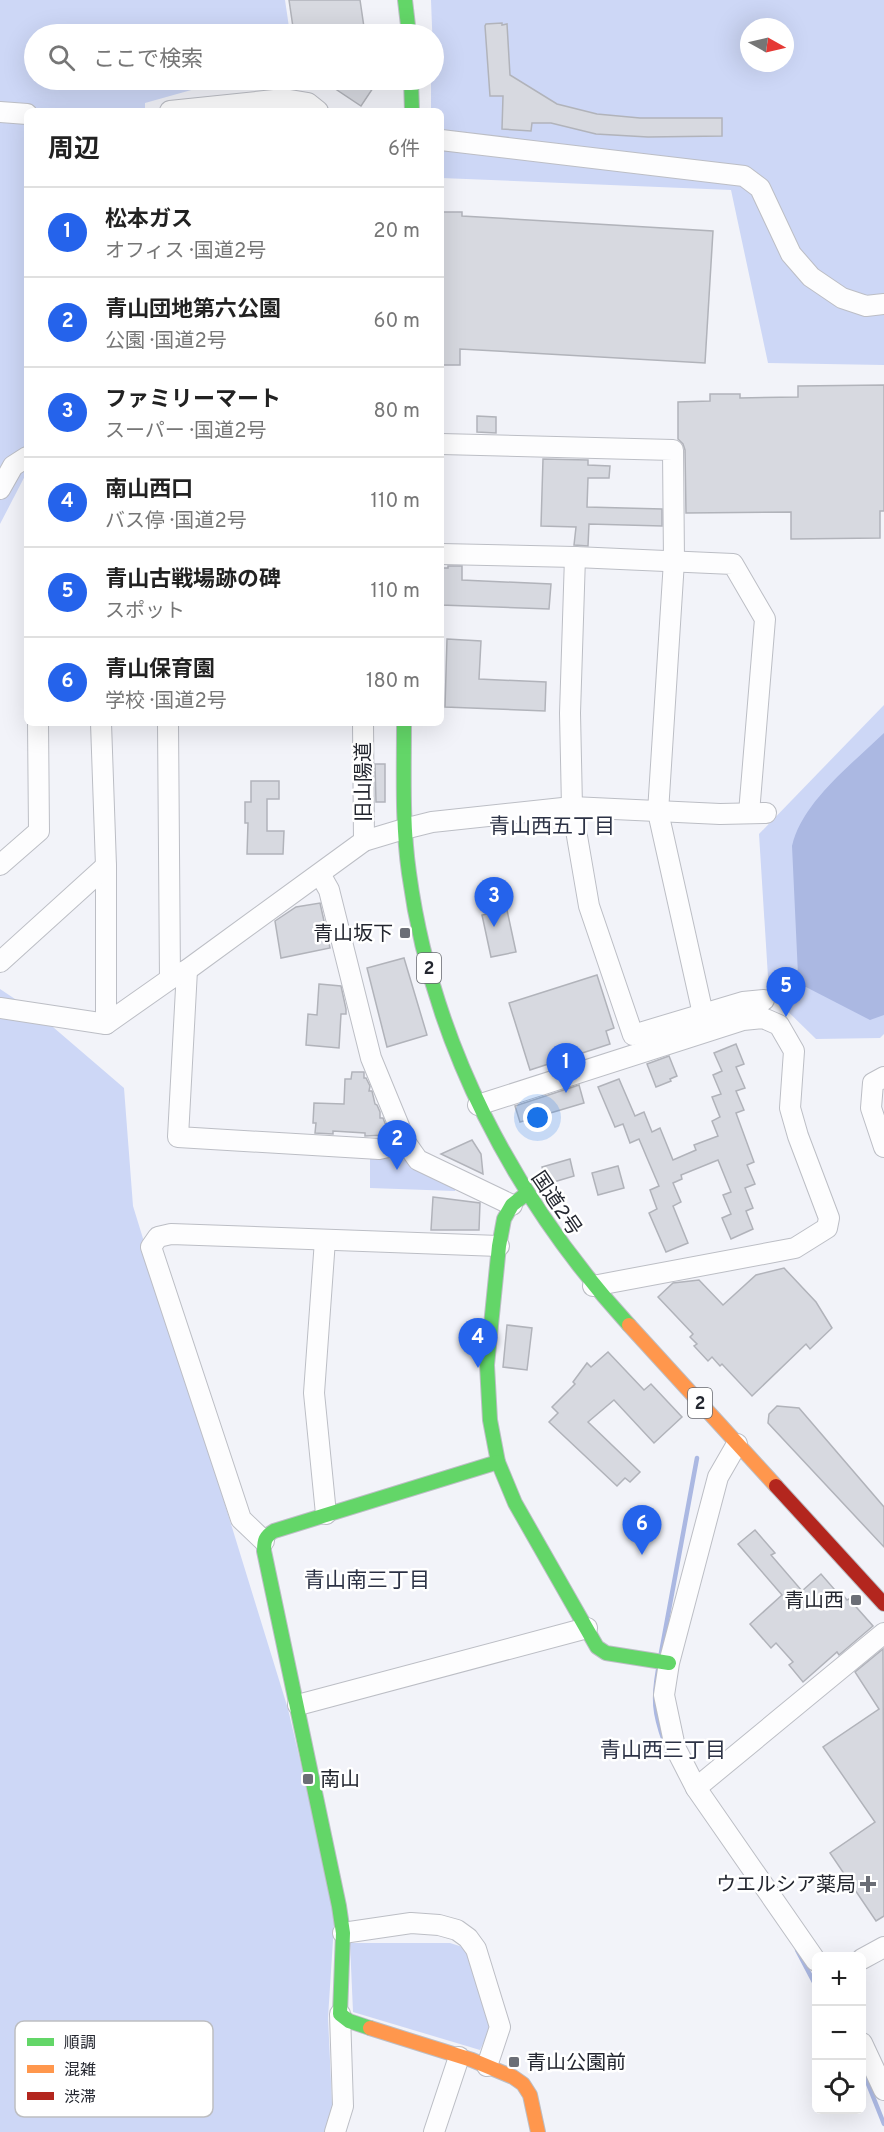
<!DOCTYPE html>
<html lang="ja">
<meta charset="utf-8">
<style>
body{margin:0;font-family:Overpass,"Noto Sans JP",sans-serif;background:#f2f2f2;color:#222}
.controls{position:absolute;right:18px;bottom:18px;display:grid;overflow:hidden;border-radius:9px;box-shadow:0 6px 24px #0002}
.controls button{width:54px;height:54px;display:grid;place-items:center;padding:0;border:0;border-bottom:2px solid #e0e0e0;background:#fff;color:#222;font:30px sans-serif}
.compass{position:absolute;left:740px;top:18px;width:54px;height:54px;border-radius:50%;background:#fff;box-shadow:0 6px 24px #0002;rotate:98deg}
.you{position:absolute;left:538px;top:1118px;width:21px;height:21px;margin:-15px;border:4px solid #fff;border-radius:50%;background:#1a73e8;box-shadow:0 0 0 9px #1a73e833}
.badge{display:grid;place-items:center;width:39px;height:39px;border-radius:50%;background:#2563eb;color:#fff;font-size:20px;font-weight:700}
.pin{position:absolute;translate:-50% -50px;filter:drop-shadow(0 2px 3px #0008)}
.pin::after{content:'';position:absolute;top:32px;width:21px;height:18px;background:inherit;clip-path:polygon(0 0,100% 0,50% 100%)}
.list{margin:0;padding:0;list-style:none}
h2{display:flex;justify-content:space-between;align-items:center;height:78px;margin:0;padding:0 24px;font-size:26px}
h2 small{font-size:20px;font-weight:400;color:#767676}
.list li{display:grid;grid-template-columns:39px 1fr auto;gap:18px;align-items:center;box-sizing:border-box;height:90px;padding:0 24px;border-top:2px solid #e0e0e0}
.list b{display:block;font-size:22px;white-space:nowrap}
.list p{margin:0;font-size:20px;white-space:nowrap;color:#767676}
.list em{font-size:20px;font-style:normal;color:#767676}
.icon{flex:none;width:33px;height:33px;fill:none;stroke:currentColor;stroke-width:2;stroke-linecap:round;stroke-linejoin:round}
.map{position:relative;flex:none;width:884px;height:2132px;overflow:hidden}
.search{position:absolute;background:#fff;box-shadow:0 6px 24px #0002;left:24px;top:24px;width:420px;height:66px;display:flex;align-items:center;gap:15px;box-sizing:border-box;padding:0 21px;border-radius:33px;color:#767676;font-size:22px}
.panel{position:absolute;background:#fff;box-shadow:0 6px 24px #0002;left:24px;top:108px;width:420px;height:618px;border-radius:9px}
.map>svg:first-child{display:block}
</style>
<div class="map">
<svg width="884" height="2132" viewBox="0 0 884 2132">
<rect width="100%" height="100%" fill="#f2f3f9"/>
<g fill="#cdd7f6" fill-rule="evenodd">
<polygon points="0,0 285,0 290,34 34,34 34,80 227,80 145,103 145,111 27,111 27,472 0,524"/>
<path d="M431,0h453v365l-116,-2 -37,-173 -290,-12v-67h-10v-31h3zM749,27h36v36h-36z"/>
<polygon points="884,705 884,1034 880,1038 816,1039 769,993 759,834"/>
<polygon points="0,989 39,1015 124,1088 133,1206 288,1709 335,1909 328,2018 333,2124 329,2132 0,2132"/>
<polygon points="370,1153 394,1155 456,1184 455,1191 370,1188"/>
<polygon points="350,1943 450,1943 466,1948 492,2026 480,2050 353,2012"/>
</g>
<path fill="#abb8e2" d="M884,733v282l-14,5 -66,-34 -6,-11 -6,-129c10,-44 60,-82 92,-113z"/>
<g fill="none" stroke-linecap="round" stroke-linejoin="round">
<g stroke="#abb8e2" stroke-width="4.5">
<polyline points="661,1653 697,1458"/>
<path d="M658,1670c-5,29 -4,43 6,71"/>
<polyline points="797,1950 816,1986"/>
<polyline points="862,2069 884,2124"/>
</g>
</g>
<g fill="#d7d9e0" stroke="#b1b3ba" stroke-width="1.5">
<polygon points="289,0 360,0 365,34 294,34"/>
<polygon points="502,23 502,25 507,24 510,75 557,104 597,114 640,118 722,118 722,136 648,137 596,134 551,123 532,123 531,131 502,129 503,96 490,96 485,26 486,24"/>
<polygon points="322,80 361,80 373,88 361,106"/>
<polygon points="441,212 462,212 462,216 713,231 705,363 460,349 460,365 441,365"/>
<polygon points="884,385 884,511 880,511 880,538 791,539 791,512 686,513 685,450 683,444 678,439 678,402 710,401 710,394 740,394 740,398 798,397 798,386"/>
<polygon points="477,416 496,417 496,433 477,432"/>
<polygon points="543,459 588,460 588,465 610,466 609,478 588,478 587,507 662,509 662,526 589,524 588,546 574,545 576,527 541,526"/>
<polygon points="448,566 462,566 462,580 551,584 549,609 441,605 441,568 448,568"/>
<polygon points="447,639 481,641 479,679 546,682 545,711 445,707"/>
<polygon points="375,764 385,764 385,802 376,802"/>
<polygon points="251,781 279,781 279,799 267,799 267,831 284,831 283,854 247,854 248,823 245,823 245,802 251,802"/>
<polygon points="320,903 330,948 281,958 275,921 296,907"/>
<polygon points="507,910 516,952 491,957 482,915"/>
<polygon points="404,958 427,1035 387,1047 367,968"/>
<polygon points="597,975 614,1028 606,1031 610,1044 530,1070 509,1003"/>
<polygon points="319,984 341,986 346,1009 346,1014 341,1014 339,1048 306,1045 308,1014 317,1015"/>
<polygon points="736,1044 744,1064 736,1067 745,1088 736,1091 744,1110 736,1113 754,1162 747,1165 755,1184 745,1188 753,1208 746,1211 753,1229 731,1239 722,1218 731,1214 723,1195 731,1192 718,1160 681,1175 682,1179 673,1183 681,1202 673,1206 688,1243 666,1252 649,1213 657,1209 650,1190 659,1186 647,1158 639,1139 630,1143 623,1124 615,1127 598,1087 619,1079 635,1116 644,1112 652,1132 660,1128 673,1160 696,1150 694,1145 718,1136 712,1121 720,1117 712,1097 721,1094 713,1075 722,1071 714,1053"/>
<polygon points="669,1056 677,1076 670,1079 671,1081 656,1087 647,1064"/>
<polygon points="352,1072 364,1072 364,1078 366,1078 370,1086 369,1091 372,1091 375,1104 377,1105 380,1112 380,1118 383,1118 386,1126 386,1135 365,1136 365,1133 333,1131 333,1134 315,1133 316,1123 313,1123 314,1103 344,1104 345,1079 351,1079"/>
<polygon points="579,1085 584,1103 520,1122 515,1106"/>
<polygon points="472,1140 481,1154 483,1174 441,1154"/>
<polygon points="570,1159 574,1176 547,1184 542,1167"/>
<polygon points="618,1166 624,1188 598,1195 592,1173"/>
<polygon points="433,1197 480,1203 479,1230 431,1230"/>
<polygon points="784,1268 816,1302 832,1328 810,1349 806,1344 752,1396 722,1364 720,1366 712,1357 708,1361 694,1346 697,1344 690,1337 693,1334 658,1297 673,1283 699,1280 723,1305 756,1275"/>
<polygon points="507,1325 532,1328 527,1370 503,1367"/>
<polygon points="608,1352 644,1390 651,1384 682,1417 654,1443 614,1400 588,1422 640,1472 630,1482 625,1478 617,1486 549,1422 558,1413 552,1407 575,1384 573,1382 587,1363 591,1367"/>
<polygon points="777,1406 799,1408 884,1507 884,1547 768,1423 769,1414"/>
<polygon points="755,1530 775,1553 771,1555 802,1591 821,1574 841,1597 843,1595 847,1600 849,1599 873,1626 839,1655 837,1652 803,1682 789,1665 793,1662 776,1643 771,1648 750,1624 782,1595 738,1544"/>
<polygon points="883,1649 884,1916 876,1921 830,1853 875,1822 823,1747 879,1709 855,1672"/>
</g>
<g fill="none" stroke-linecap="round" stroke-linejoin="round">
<defs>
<g id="street">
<polyline points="170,111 284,99 308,103 318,111"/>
<polyline points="0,112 27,114"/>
<polyline points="441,140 744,176 760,188 791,254 811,277 842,298 866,306 884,304"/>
<polyline points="441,444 673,450 674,561 658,812 703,1014"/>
<polyline points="0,489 13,466 27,457"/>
<polyline points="441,554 575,557 733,564 765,619 749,813"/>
<polyline points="575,557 570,713 572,807 589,906 633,1035 743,1002 764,1000"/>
<polyline points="101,723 106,866 106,1024"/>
<polyline points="168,723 170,979"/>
<polyline points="363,723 364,841"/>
<polyline points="0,865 39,831 38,723"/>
<polyline points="320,874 329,890 371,1058 406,1143 418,1160 512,1205"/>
<polyline points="0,962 106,866"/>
<polyline points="187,970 178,1137 379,1149 406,1143"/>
<polyline points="0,1008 106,1024 170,979 187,970 364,841 404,829 432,822 572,807 720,814 766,813"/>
<polyline points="884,1077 873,1083 871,1108 884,1147"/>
<polyline points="478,1105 743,1020 763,1018 779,1025 794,1051 790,1108 798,1136 829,1218 827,1228 795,1248 593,1286"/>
<polyline points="325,1240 314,1393 326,1514"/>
<polyline points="737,1444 718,1477 669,1663 664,1695 675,1747 696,1788 816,1961"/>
<polyline points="264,1541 241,1519 151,1247 158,1237 171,1234 499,1246"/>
<polyline points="298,1705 587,1628"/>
<polyline points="696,1788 884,1633"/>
<polyline points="343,1933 411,1923 439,1925 457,1930 468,1938 476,1949 500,2027 487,2066"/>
<polyline points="862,1959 884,1947"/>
<polyline points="862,2043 884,2090"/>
<polyline points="335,2132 343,2106 340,2014"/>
<polyline points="434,2132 459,2057"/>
</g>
<g id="fast">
<polyline points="405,0 409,34"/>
<polyline points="411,80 412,111"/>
<path d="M404,723c0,50 -2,101 5,150 23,170 105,326 220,452"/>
<polyline points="526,1194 512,1205 504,1219 499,1246 487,1365 490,1420 498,1462 515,1503 597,1647 606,1653 669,1663"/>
<path d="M370,2028l-21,-7 -9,-7 3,-81 -4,-27 -75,-355c0,-10 1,-15 10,-20l224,-69"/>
</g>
<g id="slow">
<polyline points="629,1325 776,1486"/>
<polyline points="370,2028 472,2060 513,2077 523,2084 530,2095 538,2132"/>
</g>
<polyline id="jam" points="776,1486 884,1604"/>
</defs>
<use href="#street" stroke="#bcbec5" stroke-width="22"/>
<use href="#fast" stroke="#bcbec5" stroke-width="16"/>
<use href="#slow" stroke="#bcbec5" stroke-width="16"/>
<use href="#jam" stroke="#bcbec5" stroke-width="16"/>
<use href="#street" stroke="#fdfdfe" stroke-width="20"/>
<use href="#fast" stroke="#63d668" stroke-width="14"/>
<use href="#slow" stroke="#ff974d" stroke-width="14"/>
<use href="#jam" stroke="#b3261e" stroke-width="14"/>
</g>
<g fill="#6b6e76" stroke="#fff" stroke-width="2">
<rect x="399" y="927" width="12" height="12" rx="3"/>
<rect x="850" y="1594" width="12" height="12" rx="3"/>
<rect x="302" y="1773" width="12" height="12" rx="3"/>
<path d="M865 1875h6v6h6v6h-6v6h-6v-6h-6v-6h6z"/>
<rect x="508" y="2056" width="12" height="12" rx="3"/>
</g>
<g text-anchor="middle" stroke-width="5" stroke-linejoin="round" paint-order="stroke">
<g fill="#fff" stroke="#65676d" stroke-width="1.5">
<rect x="417" y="953" width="24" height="30" rx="4.5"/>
<rect x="688" y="1388" width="24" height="30" rx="4.5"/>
</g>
<g font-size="18" font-weight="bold" fill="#23262f">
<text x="429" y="974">2</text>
<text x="700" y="1409">2</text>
</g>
<g font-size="20" fill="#23262f" stroke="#fff">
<text transform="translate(363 782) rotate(-90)" y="7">旧山陽道</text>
<text transform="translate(557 1203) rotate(56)" y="7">国道2号</text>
</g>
<g font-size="20" fill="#23262f" stroke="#fff" text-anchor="end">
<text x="393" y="940">青山坂下</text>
<text x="844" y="1607">青山西</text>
<text x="320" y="1786" text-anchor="start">南山</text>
<text x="856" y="1891">ウエルシア薬局</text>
<text x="526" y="2069" text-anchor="start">青山公園前</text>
</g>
<g font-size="21" fill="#2c3245" stroke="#fff">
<text x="552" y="833">青山西五丁目</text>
<text x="367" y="1587">青山南三丁目</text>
<text x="663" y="1757">青山西三丁目</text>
</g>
</g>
<rect x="15" y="2021" width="198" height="96" rx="9" fill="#fff" stroke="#bdbec1" stroke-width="1.5"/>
<rect x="27" y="2038" width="27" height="8" fill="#63d668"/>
<rect x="27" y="2065" width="27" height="8" fill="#ff974d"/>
<rect x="27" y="2092" width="27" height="8" fill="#b3261e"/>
<g font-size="16" fill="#23262f">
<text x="64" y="2048">順調</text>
<text x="64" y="2075">混雑</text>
<text x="64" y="2102">渋滞</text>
</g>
</svg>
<div class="controls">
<button>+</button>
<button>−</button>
<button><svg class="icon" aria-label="locate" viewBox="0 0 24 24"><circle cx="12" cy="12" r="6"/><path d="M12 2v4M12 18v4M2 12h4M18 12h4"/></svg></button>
</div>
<svg class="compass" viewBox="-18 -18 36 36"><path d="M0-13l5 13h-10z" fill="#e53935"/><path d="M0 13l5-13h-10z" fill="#767676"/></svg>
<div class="you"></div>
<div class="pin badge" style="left:566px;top:1093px">1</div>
<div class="pin badge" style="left:397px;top:1170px">2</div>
<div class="pin badge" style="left:494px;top:927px">3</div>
<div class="pin badge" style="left:478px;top:1368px">4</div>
<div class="pin badge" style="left:786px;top:1017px">5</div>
<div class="pin badge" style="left:642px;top:1555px">6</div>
<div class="search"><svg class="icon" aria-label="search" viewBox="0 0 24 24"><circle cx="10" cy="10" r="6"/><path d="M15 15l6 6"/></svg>ここで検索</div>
<section class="panel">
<h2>周辺<small>6件</small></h2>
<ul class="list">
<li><span class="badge">1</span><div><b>松本ガス</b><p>オフィス · 国道2号</p></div><em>20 m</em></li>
<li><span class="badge">2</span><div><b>青山団地第六公園</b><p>公園 · 国道2号</p></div><em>60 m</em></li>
<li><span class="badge">3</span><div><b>ファミリーマート</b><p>スーパー · 国道2号</p></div><em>80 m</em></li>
<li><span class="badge">4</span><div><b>南山西口</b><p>バス停 · 国道2号</p></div><em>110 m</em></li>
<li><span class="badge">5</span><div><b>青山古戦場跡の碑</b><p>スポット</p></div><em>110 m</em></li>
<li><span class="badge">6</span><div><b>青山保育園</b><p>学校 · 国道2号</p></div><em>180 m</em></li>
</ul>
</section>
</div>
